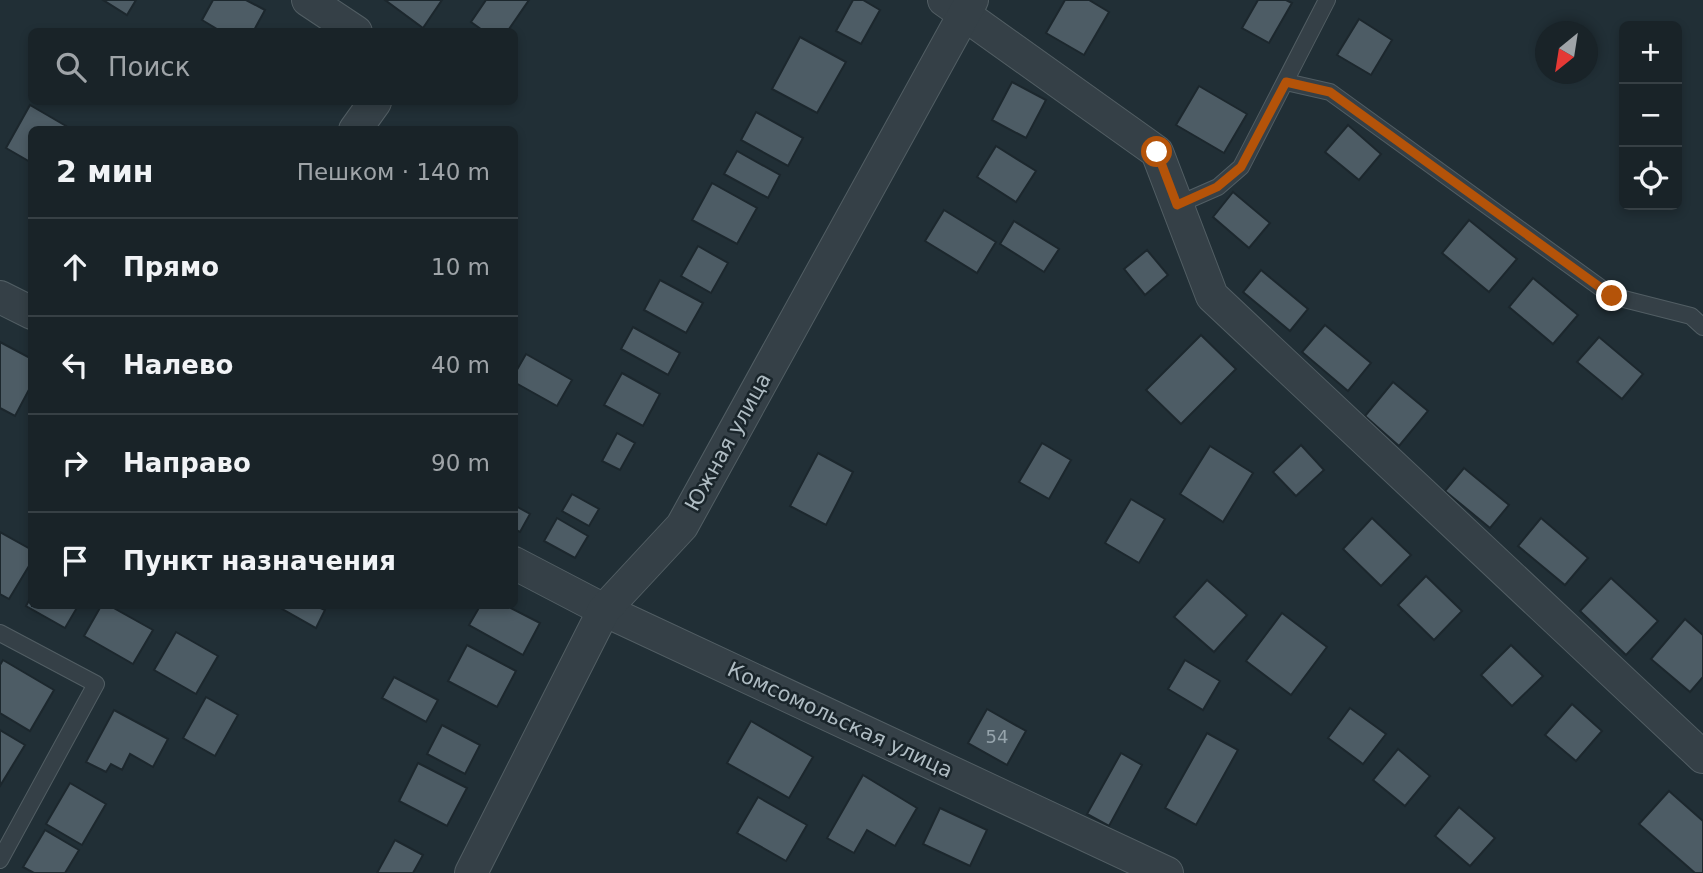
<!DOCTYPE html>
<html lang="ru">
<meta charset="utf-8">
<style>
body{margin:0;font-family:"DejaVu Sans",sans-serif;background:#222b30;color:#f1f3f6}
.controls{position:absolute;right:21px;top:21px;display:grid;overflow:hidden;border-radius:10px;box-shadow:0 4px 10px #0003}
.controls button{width:63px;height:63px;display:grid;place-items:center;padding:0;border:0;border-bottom:2px solid #374045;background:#192328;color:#f1f3f6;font:35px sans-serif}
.compass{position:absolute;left:1535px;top:21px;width:63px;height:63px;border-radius:50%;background:#192328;box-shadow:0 4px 10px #0003;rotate:210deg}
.stop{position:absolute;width:21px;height:21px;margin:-16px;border:5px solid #b45309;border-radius:50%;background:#fff}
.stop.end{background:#b45309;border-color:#fff;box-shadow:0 2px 7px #0008}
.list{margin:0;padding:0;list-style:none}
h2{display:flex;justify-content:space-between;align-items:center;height:91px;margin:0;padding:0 28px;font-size:30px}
h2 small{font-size:23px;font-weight:400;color:#9fa4a8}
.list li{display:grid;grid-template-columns:46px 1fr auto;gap:21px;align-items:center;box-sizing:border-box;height:98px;padding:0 28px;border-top:2px solid #374045}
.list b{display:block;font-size:26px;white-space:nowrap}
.list em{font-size:23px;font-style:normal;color:#9fa4a8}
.icon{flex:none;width:38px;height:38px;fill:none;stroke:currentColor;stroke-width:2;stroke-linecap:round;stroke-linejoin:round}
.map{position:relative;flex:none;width:1703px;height:873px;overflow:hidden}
.search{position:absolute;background:#192328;box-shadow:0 4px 10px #0003;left:28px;top:28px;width:490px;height:77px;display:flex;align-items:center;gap:18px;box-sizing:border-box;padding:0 24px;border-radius:10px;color:#9fa4a8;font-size:26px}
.panel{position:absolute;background:#192328;box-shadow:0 4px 10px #0003;left:28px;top:126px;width:490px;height:483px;border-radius:10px}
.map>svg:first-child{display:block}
</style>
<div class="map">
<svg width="1703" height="873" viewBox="0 0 1703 873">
<rect width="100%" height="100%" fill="#212f36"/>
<g fill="#4d5c65" stroke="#1c272d" stroke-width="2">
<polygon points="103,0 136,0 127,15"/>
<polygon points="213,0 246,0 265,10 253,32 222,32 202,20"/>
<polygon points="385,0 442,0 423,28"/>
<polygon points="486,0 529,0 507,32 485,32 471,22"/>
<polygon points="853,0 863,0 880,10 861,44 836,31"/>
<polygon points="1065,0 1089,0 1109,12 1084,55 1046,33"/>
<polygon points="1258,0 1286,0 1292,3 1269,43 1242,28"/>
<polygon points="1359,19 1392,40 1371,75 1337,55"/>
<polygon points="800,37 846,62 817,113 772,89"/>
<polygon points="1012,82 1046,100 1026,138 992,120"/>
<polygon points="1199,86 1247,114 1224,153 1176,125"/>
<polygon points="30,105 66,126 63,130 32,130 32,163 6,148"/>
<polygon points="756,112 803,138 788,166 741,140"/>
<polygon points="1348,125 1381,154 1359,180 1325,152"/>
<polygon points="996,146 1036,171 1016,202 977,177"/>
<polygon points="737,151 780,175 768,198 724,174"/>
<polygon points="712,183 757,208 737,244 692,220"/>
<polygon points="1233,192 1270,223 1249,248 1213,217"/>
<polygon points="944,210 996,242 977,273 925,241"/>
<polygon points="1469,220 1517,259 1489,292 1442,253"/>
<polygon points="1014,221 1059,249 1044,272 1000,244"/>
<polygon points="698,246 728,263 711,293 681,276"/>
<polygon points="1147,250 1168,275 1145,295 1124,269"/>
<polygon points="1261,270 1308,309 1290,331 1243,292"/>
<polygon points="1533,278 1578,315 1553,344 1509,307"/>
<polygon points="660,280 703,303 686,333 644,310"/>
<polygon points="1325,325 1371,363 1348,391 1302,352"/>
<polygon points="633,327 680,353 668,375 621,349"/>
<polygon points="1201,335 1236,369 1181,424 1146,390"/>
<polygon points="1599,337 1643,374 1622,399 1577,362"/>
<polygon points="0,342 32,359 32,384 15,416 0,408"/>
<polygon points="526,354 572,380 557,406 514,382 514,375"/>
<polygon points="622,373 660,394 643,426 604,405"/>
<polygon points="1393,382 1428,411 1399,446 1365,416"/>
<polygon points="617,433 635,443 620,470 602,461"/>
<polygon points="1042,443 1071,460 1049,499 1019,482"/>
<polygon points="1301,445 1324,470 1296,496 1273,472"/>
<polygon points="1210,446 1253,473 1223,522 1180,494"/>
<polygon points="818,453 853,472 826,525 790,506"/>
<polygon points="1464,468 1509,505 1490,528 1445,491"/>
<polygon points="572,494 599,509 589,526 562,511"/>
<polygon points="1131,499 1165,519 1139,563 1105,543"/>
<polygon points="514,505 530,514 520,532 514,529"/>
<polygon points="557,518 588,536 575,558 544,541"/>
<polygon points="1372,518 1411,555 1381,586 1343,549"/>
<polygon points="1541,518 1588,558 1565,585 1518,546"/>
<polygon points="0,532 32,550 32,561 9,599 0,594"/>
<polygon points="1426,576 1462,611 1434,640 1398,605"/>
<polygon points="1611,578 1658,621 1626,655 1580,611"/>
<polygon points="1207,580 1247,615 1214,652 1174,617"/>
<polygon points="32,595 32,606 78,606 65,628 26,606"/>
<polygon points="101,606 110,606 153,630 133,664 84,636"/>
<polygon points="277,606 316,606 325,610 316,628"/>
<polygon points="480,606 507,606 540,623 523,655 469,625"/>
<polygon points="1282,613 1327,647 1291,695 1246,661"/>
<polygon points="1685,619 1703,635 1703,677 1690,692 1651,659"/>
<polygon points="176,632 218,656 196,694 154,670"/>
<polygon points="467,645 516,671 497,707 448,681"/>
<polygon points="1511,645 1543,676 1512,706 1481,675"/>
<polygon points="3,660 54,690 30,731 0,713 0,665"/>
<polygon points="1185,660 1220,681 1203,710 1168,689"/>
<polygon points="394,677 438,700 426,722 382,698"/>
<polygon points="206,697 238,715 215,756 183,738"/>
<polygon points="1572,704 1602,731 1576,761 1545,735"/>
<polygon points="1350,708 1386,734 1363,764 1328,738"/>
<polygon points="987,709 1026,731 1007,765 968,743"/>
<polygon points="114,710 168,739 153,767 130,754 122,770 111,764 106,772 86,762"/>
<polygon points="751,721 813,757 789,798 727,763"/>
<polygon points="442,725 480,745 465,774 427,754"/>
<polygon points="0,730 25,745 0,786"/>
<polygon points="1207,733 1238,750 1196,825 1165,808"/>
<polygon points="1398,749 1430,776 1405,806 1373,780"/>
<polygon points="1121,753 1142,765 1109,826 1087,814"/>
<polygon points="418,763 467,788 447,826 399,801"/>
<polygon points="863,775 917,808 895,846 867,830 854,853 827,838"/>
<polygon points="70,783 106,804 82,845 46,824"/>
<polygon points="1669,791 1703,821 1703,873 1695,873 1639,824"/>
<polygon points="758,797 807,825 786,861 737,833"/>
<polygon points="1459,807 1495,838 1470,866 1435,836"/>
<polygon points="940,808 987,830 970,866 923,844"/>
<polygon points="45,830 79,850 65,873 34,873 23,867"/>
<polygon points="395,840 423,855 413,873 377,873"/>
</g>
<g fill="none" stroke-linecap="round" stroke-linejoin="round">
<defs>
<g id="lane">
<polyline points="1286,82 1330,92 1612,296 1691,316 1703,327"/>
<polyline points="1177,205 1218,187 1241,167 1327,0"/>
<polyline points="0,633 96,684 0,860"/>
</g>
<g id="street">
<polyline points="308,0 356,32"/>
<polyline points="944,0 1157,152 1212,296 1703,757"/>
<polyline points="355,130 375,102"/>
<polyline points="0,297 32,313"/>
<polyline points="514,563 604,610 1167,873"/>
<polyline points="471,873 604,610 682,526 972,0"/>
</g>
</defs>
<use href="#lane" stroke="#525e64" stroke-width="18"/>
<use href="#street" stroke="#525e64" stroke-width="34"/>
<use href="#lane" stroke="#354047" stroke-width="16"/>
<use href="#street" stroke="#354047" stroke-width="32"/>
</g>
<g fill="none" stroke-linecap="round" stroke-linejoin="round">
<polyline stroke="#b45309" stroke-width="9" points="1157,152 1177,205 1217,187 1241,167 1286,82 1330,92 1612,296"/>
</g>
<g text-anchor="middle" stroke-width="5" stroke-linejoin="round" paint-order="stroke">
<g font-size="18" fill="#96a4ac">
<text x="997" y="743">54</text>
</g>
<g font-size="21" fill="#afbcc3" stroke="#1a252b">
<text transform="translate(728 442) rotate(-61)" y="7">Южная улица</text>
<text transform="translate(840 720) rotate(25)" y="7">Комсомольская улица</text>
</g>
</g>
</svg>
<div class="controls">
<button>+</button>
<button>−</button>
<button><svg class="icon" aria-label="locate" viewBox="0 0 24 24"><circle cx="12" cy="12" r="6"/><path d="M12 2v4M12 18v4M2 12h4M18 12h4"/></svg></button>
</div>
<svg class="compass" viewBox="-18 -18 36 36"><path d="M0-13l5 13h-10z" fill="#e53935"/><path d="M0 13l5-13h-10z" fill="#9fa4a8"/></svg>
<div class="stop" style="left:1157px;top:152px"></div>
<div class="stop end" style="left:1612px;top:296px"></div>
<div class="search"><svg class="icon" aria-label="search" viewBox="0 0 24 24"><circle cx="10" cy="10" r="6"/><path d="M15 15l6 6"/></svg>Поиск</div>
<section class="panel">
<h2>2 мин<small>Пешком · 140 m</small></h2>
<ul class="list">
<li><svg class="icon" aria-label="ahead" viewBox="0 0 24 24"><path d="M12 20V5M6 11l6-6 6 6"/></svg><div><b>Прямо</b></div><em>10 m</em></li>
<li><svg class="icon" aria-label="left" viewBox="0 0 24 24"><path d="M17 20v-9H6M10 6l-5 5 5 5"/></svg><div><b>Налево</b></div><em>40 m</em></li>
<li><svg class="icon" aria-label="right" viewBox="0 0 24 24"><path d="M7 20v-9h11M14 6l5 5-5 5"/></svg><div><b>Направо</b></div><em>90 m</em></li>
<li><svg class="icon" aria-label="arrive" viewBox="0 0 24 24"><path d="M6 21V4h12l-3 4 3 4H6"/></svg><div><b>Пункт назначения</b></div></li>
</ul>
</section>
</div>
